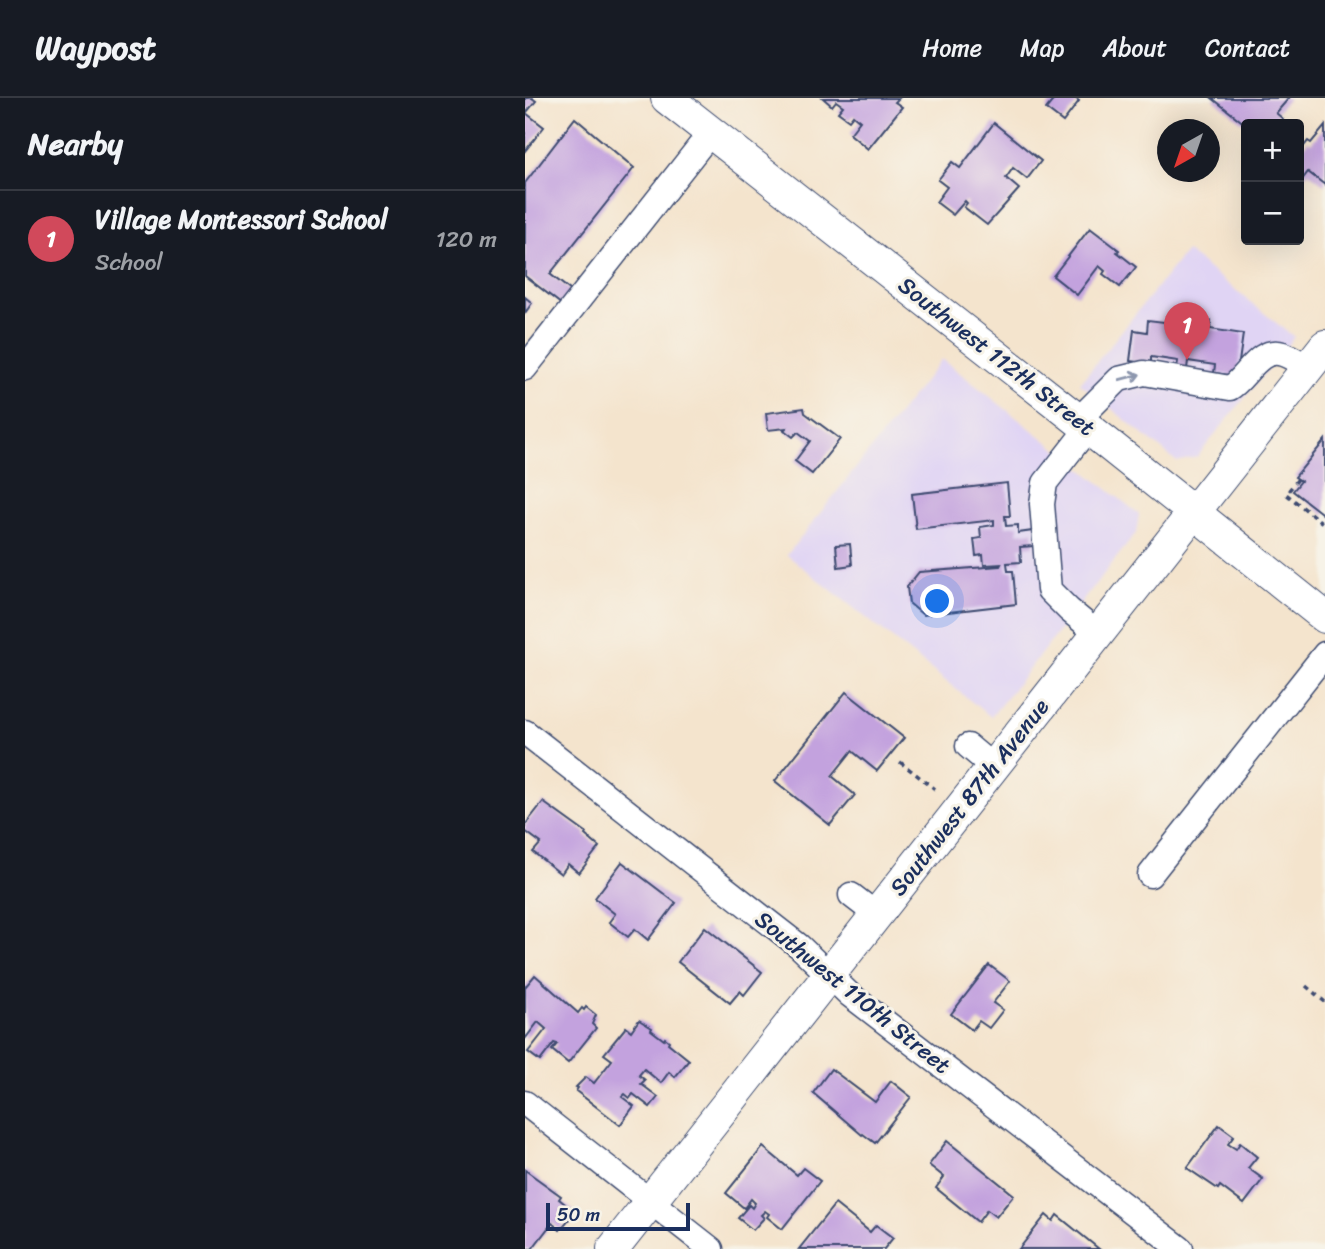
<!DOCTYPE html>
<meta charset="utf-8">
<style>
body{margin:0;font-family:Sriracha,sans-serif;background:#20242c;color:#f1f3f6}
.controls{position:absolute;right:21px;top:21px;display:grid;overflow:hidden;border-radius:7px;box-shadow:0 7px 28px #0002}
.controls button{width:63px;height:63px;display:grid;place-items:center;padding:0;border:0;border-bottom:2px solid #363941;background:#171b24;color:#f1f3f6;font:35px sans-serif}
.compass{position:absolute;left:632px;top:21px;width:63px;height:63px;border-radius:50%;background:#171b24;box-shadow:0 7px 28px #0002;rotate:220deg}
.scale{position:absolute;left:21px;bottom:18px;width:144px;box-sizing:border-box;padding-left:7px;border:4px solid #1b2f5e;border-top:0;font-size:19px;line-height:24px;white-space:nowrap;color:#1b2f5e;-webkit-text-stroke:5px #f7f3e8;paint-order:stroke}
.you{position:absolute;left:413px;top:504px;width:24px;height:24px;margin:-18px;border:5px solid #fff;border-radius:50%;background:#1a73e8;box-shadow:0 0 0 10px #1a73e833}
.badge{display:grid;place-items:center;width:46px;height:46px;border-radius:50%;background:#d1495b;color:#fff;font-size:23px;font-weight:700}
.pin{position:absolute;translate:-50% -58px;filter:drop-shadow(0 2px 4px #0008)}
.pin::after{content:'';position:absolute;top:37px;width:24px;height:21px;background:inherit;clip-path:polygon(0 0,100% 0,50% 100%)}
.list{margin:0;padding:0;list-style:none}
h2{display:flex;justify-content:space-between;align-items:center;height:91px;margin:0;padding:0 28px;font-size:30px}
h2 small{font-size:23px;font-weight:400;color:#9ea1a6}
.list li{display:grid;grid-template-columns:46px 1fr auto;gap:21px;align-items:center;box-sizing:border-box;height:98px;padding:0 28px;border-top:2px solid #363941}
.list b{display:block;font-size:26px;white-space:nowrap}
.list p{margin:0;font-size:23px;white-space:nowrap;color:#9ea1a6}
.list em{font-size:23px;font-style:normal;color:#9ea1a6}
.map{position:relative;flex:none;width:800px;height:1151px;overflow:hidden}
header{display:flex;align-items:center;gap:42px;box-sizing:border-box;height:98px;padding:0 35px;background:#171b24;border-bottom:2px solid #363941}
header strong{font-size:33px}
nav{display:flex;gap:38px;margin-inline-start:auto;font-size:24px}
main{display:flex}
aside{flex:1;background:#171b24}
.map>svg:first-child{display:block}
</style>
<header>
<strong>Waypost</strong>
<nav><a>Home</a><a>Map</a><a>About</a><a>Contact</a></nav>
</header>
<main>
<aside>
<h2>Nearby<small></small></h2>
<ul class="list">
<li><span class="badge">1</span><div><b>Village Montessori School</b><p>School</p></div><em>120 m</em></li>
</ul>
</aside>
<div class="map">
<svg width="800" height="1151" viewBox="0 0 800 1151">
<rect width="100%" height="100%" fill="#f7f3e8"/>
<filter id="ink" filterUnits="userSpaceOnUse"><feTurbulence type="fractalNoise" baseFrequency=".0143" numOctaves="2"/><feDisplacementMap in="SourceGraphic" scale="14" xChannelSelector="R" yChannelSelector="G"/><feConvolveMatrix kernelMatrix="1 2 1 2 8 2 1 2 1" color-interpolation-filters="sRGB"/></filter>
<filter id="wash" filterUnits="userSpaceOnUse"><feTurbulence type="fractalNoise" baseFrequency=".00686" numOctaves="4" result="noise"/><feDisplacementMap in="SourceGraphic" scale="28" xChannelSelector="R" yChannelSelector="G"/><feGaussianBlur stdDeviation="1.57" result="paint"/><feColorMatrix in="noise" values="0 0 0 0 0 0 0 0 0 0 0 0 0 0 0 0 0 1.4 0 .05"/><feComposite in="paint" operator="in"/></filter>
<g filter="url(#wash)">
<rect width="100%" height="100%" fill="#f4e4cd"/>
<g fill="#e0d4f4">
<polygon points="661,153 769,239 672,359 652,364 555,285"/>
<polygon points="417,261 614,416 611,435 466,619 262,457"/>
</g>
<g id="blocks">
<g fill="#c3a2de">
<polygon points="0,0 7,0 11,3 1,15 19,29 0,53"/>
<polygon points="298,0 374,0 370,4 377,9 343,51 325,36 335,23 328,17 324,22 313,14 318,8 311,3 307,8"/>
<polygon points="530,0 550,0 554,3 538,24 521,11"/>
<polygon points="687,0 764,0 751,15 758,21 754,26 744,24 720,26"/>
<polygon points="50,20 109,70 25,176 46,193 36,206 0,178 0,85"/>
<polygon points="469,25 516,63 502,81 488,70 481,80 494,91 462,127 439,109 442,105 440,103 428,117 411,104 422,89 413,82 427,64 435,70"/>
<polygon points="800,28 800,87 783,74 776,83 774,81 774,54 783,43 786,45"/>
<polygon points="565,130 594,152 592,154 611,169 595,189 578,176 580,173 574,168 552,197 528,178"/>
<polygon points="0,199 7,205 0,215"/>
<polygon points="648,217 686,223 685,231 718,236 712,278 689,275 690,267 663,263 662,271 652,270 653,263 626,259 626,266 605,263 609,232 622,234 623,222 647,225"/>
<polygon points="279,310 280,315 315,341 287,376 270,363 285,343 273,334 268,339 259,332 261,330 243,332 241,315"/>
<polygon points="800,342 800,418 768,393 776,383 770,379"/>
<polygon points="482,385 485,418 480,418 481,428 493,427 493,435 508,433 509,448 495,449 496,464 482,465 483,473 488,473 491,506 398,517 384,505 382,489 394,474 475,468 476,466 459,467 458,457 451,458 449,441 456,440 455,429 469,427 469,422 391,431 387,396"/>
<polygon points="325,446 327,467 313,469 311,447"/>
<polygon points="321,594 379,640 352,673 327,653 307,678 330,697 305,727 250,683"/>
<polygon points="18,704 61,735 60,737 74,749 54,775 43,766 36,776 8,754 16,745 0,733 0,727"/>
<polygon points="97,764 151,805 123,842 110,831 103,839 84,824 90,816 70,800"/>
<polygon points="180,829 237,874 219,897 215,893 205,905 153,864"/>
<polygon points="464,867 485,883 468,905 478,912 464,930 454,923 447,932 426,916"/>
<polygon points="10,877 53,915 57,910 59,912 61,909 71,917 67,926 71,930 43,965 27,952 32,946 29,945 15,963 3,954 21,931 13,924 0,941 0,889"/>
<polygon points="114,922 127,930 126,932 139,942 140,940 144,943 143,945 164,962 150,979 144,974 136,985 119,971 114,977 120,982 116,986 133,999 125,1009 108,996 105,1000 100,996 97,999 109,1008 95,1027 51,993 53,990 51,989 61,979 69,985 87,962 79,956 101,929 106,933"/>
<polygon points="306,971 350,1004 366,983 386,999 350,1045 338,1036 337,1037 288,995"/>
<polygon points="694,1027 709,1038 703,1046 711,1051 715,1045 732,1059 723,1070 738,1081 719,1106 695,1088 693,1091 662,1070"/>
<polygon points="422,1043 489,1097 471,1119 462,1112 453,1124 411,1090 419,1079 404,1067"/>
<polygon points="238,1049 272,1077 278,1070 295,1083 257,1131 242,1119 244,1116 240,1113 236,1117 239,1120 228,1132 213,1120 224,1107 227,1110 230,1105 226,1101 219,1110 201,1095"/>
<polygon points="0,1072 36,1098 34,1101 50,1114 35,1132 27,1125 7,1151 0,1151"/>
<polygon points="310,1106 345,1134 351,1127 368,1140 359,1151 274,1151"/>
<polygon points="521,1117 528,1123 532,1117 574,1151 494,1151"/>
</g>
</g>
</g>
<g filter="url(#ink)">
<use href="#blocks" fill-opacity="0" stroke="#3c4a6f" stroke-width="2"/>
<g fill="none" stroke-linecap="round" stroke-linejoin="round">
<defs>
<g id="minor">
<polyline points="0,270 186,34"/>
<path d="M553,322l41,-41 25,-6 86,15c17,-10 29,-42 53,-34 9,3 17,9 25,13"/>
<polyline points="563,330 520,385 517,406 524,492 544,512 573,536"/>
<polyline points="0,634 274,848 325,897 656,1151"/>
<polyline points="443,648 468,669"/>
<polyline points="625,777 800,556"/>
<polyline points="326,797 352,817"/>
<polyline points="0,1005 186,1151"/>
</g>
<g id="major">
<polyline points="142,0 553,322 800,519"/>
<polyline points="88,1151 800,248"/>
</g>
</defs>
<use href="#minor" stroke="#3c4a6f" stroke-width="27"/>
<use href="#major" stroke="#3c4a6f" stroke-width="34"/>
<g stroke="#3c4a6f" stroke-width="3.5" stroke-dasharray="5 5" stroke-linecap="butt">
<polyline points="773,381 761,396 800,427"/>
<polyline points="375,664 410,691"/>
<polyline points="781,888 800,904"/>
</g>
<use href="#minor" stroke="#fff" stroke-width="24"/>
<use href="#major" stroke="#fff" stroke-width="32"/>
</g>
<defs><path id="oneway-shaft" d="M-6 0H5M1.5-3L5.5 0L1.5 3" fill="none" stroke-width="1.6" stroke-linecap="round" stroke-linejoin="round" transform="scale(1.75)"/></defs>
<use stroke="#8d97ae" href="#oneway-shaft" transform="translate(605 279) rotate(-15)"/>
</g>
<g text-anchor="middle" stroke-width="6" stroke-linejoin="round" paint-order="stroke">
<g font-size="23" fill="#1b2f5e" stroke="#f7f3e8">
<text transform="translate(472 258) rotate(38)" y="8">Southwest 112th Street</text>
<text transform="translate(444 699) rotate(-52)" y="8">Southwest 87th Avenue</text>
<text transform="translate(328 894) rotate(39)" y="8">Southwest 110th Street</text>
</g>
</g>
</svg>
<div class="controls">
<button>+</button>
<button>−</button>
</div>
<svg class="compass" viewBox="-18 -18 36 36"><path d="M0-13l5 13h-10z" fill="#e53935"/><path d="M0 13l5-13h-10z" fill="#9ea1a6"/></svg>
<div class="scale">50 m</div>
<div class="you"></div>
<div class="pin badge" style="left:662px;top:262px">1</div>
</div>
</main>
